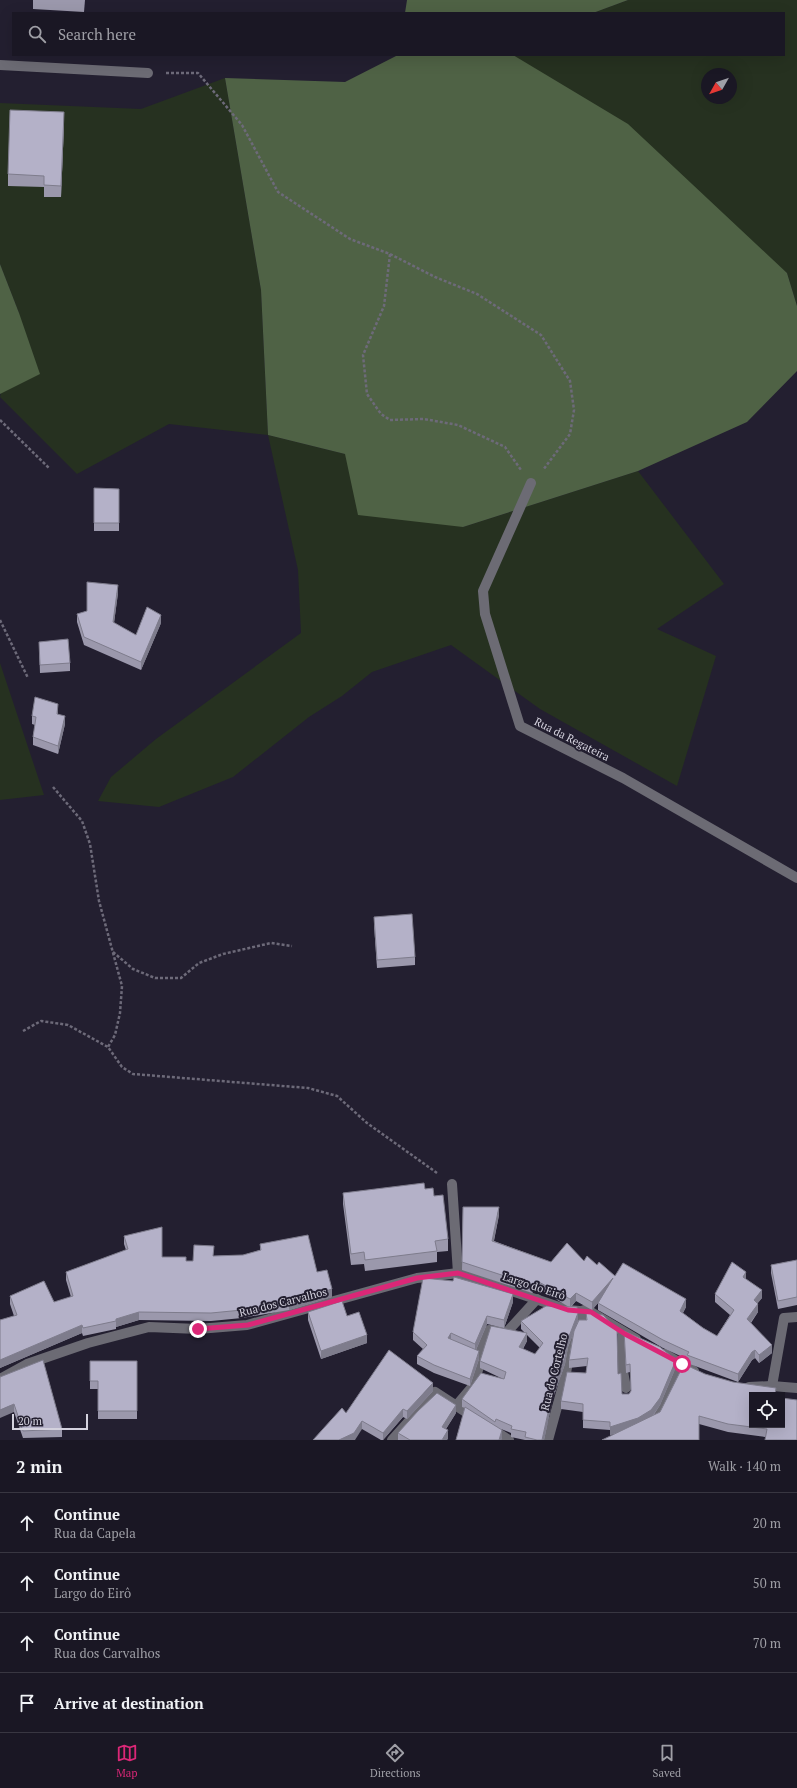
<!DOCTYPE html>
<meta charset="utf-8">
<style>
body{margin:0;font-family:"PT Serif",serif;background:#272431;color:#f1f3f6}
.controls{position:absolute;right:12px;bottom:12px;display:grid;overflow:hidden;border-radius:0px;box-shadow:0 4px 16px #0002}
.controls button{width:36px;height:36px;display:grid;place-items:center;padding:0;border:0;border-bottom:1px solid #383641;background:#1a1724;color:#f1f3f6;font:20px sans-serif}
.compass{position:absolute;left:701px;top:68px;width:36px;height:36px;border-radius:50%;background:#1a1724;box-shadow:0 4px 16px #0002;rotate:230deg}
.scale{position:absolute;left:12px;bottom:10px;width:76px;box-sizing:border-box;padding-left:4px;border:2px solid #d4d2de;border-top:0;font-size:11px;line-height:14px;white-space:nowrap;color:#d4d2de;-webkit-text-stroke:3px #231f30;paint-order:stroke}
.stop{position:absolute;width:12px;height:12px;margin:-9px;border:3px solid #db2777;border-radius:50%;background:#fff}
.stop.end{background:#db2777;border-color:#fff;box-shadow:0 1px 4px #0008}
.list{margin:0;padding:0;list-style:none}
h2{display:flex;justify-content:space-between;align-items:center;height:52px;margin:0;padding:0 16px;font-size:17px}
h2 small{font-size:13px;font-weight:400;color:#9f9fa6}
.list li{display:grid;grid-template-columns:26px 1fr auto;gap:12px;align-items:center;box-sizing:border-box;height:60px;padding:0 16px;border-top:1px solid #383641}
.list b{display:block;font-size:15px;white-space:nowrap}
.list p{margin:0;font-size:13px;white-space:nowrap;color:#9f9fa6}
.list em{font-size:13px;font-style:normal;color:#9f9fa6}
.icon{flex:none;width:22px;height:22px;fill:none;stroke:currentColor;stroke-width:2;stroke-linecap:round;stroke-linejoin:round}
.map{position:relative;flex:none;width:797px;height:1440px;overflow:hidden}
.search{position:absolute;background:#1a1724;box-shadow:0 4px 16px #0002;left:12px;right:12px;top:12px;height:44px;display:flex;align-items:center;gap:10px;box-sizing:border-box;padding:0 14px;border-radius:0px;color:#9f9fa6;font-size:15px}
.sheet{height:292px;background:#1a1724}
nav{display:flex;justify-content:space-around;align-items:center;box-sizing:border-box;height:56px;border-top:1px solid #383641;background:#1a1724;font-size:11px;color:#9f9fa6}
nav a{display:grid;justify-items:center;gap:2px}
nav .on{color:#db2777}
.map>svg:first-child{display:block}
</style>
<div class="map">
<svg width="797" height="1440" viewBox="0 0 797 1440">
<rect width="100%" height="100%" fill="#231f30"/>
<g fill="#263120" fill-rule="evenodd">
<path d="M628,0h169v306l-10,-33 -274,-218h271v-42h-191zM707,74h24v24h-24z"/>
<polygon points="225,78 261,290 268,435 345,454 463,527 638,471 724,584 657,629 716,656 677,786 540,709 451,645 372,672 342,696 309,717 233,777 159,807 98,801 111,777 156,739 301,633 298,570 268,435 169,424 77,474 0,397 19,313 0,264 0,103 141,109"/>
<polygon points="0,663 44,795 0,800"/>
</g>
<g fill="#4f6245">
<polygon points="407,0 628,0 593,13 405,13"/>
<polygon points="398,55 513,55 628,124 787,273 797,306 797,371 747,422 638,471 463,527 358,515 345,454 268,435 261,290 225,78 345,82"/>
<polygon points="0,264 19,313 40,374 0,394"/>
</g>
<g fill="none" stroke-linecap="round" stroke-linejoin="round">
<g stroke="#6d6a79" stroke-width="2.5" stroke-dasharray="3 2" stroke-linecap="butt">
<polyline points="166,73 198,73 242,125 278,192 350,239 390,254 384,306 363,355 367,394 381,414 390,420 424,419 458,425 505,447 521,470"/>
<polyline points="390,254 435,277 477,294 541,335 570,381 574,410 570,434 543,470"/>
<polyline points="0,420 49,468"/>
<polyline points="0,620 28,678"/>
<polyline points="53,787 82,821 90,844 99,901 122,986 120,1013 115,1035 108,1047"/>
<polyline points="113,952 133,969 155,978 181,978 199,963 223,954 271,943 292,946"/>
<polyline points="23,1031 41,1021 68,1025 108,1047 122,1067 133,1074 308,1088 337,1096 367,1123 437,1173"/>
</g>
<g stroke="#6c6b74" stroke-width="10">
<polyline points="0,65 148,73"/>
<polyline points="531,483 483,591 485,614 520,726 623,778 797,878"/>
<polyline points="452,1184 458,1273"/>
<polyline points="623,1332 623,1371 626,1388"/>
<polyline points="469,1352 477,1356 489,1330 507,1332 537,1299"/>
<polyline points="665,1354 694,1371"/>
<polyline points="0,1379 27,1364 88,1343 149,1327 198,1329 247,1325 417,1278 458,1273 568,1310 591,1312 636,1339"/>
<polyline points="772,1386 784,1318 797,1317"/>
<polyline points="749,1387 772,1386 797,1388"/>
<polyline points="456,1406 473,1386 482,1357 477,1356"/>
<polyline points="652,1422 659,1414 683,1364"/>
<polyline points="492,1429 509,1440"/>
<polyline points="392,1440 435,1392 475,1418"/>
<polyline points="548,1440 565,1378 571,1346 584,1310"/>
</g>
</g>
<g fill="#9b98ac" fill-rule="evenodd">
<polygon points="33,0 85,0 84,12 33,9"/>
<polygon points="64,124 61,197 44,197 44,187 8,186 8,174"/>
<polygon points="94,488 119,489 119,531 94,531"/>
<polygon points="118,593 114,623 136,635 161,623 141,670 84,645 77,622 77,614 87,611"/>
<polygon points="39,642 70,663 70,671 40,673"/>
<polygon points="58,712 58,715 65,724 58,754 33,745 33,737 35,725 32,724 32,716"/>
<polygon points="374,917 415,957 415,965 377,968 374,925"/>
<polygon points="425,1189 448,1239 448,1251 437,1252 437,1262 365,1271 364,1264 351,1265 343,1204 343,1193"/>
<path d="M463,1207l36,8 -5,26 57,21 33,-1 13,4 18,11 71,31 -3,6 20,15 14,8 13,-21 -15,-13v-8l31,-15 16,19 -5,5 1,9 -7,11 21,30 -13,10 -4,-5 -3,2 -14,22 -51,-19v-4l-24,-11 -65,-38v-7l-6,7 -16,-9 -5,6 7,14 8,-1v-8l32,62 4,20h7l2,-3 -1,-19 -4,1 -2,-42 52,36 -16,38 -7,11 7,-4 45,-38 71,21h-24l30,30 -17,12 -37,-5 -29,-8 -84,10 -5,1v-5l-27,-2v-16l-22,-3v-8l25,-28 1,-7 -18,2v-8l4,-26 -5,13 -3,17 -12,34 -9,42h-19l-14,-3v-4l-10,-4 1,9 -1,2h-45l9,-32 -3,-1v-8l41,-20 -23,-11v-7l45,-28 -4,-4v-8l48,-14 -32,-19 -5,5 -70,-23zM527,1335l13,13 -5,6 -12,-5 4,-8z"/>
<polygon points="124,1236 162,1257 186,1261 193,1261 214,1256 243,1255 260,1250 260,1244 317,1272 332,1297 289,1310 242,1318 211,1321 139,1320 116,1327 116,1329 83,1336 82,1333 0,1368 0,1320 14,1316 10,1304 10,1296 54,1302 71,1297 66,1280 66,1272 126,1250 124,1244"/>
<polygon points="797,1260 797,1305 778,1309 771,1273 771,1265"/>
<polygon points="513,1302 504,1328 487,1324 476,1350 479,1359 470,1386 434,1373 417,1364 417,1356 423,1349 413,1340 413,1332"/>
<polygon points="308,1312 347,1316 367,1343 321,1359 308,1320"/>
<polygon points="90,1361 137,1361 137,1419 98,1419 98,1389 90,1389"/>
<polygon points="0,1377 62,1429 62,1437 23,1438 14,1412"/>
<polygon points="433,1391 407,1419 403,1417 383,1440 381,1440 362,1429 346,1413"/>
<polygon points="456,1413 446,1429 448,1438 447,1440 398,1440 398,1433"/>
</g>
<g fill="#7e7c8c">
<polygon points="64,112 64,124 61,197 61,186"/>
<polygon points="118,585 118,593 113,630 113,622"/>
<polygon points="161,615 161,623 141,670 141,662"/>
<polygon points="58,704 58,712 57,722 57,714"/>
<polygon points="65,716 65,724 58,754 58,746"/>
<polygon points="499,1207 499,1215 492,1249 492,1241"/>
<polygon points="746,1272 746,1280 743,1277"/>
<polygon points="613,1278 613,1286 592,1310 592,1302"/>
<polygon points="537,1281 537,1288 532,1293 532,1285"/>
<polygon points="332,1289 332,1297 289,1310 289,1302"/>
<polygon points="762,1290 762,1298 754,1308 754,1300"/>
<polygon points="576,1293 576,1301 570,1307 570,1299"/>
<polygon points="513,1294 513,1302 504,1328 504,1320"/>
<polygon points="686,1299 686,1307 680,1318 680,1311"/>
<polygon points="758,1304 758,1312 747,1327 747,1319"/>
<polygon points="139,1312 139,1320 116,1327 116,1319"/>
<polygon points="578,1313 578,1321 568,1347 565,1364 553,1398 544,1440 542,1440 553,1390 568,1339"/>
<polygon points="487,1316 487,1324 475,1352 475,1344"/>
<polygon points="82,1325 82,1333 0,1368 0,1360"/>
<polygon points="451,1333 451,1341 448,1338"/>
<polygon points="527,1333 527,1341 519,1355 519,1347"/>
<polygon points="367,1335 367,1343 321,1359 321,1351"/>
<polygon points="772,1345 772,1353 759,1363 759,1355"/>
<polygon points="755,1350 755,1358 752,1360 738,1382 738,1374 752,1352"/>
<polygon points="479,1351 479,1359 470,1386 470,1379"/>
<polygon points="676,1360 676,1367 660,1405 651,1418 638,1426 610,1435 610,1427"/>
<polygon points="433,1383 433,1391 407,1419 407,1411"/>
<polygon points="14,1404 14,1412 0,1418 0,1410"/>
<polygon points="456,1405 456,1413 442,1435 442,1427"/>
<polygon points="403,1409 403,1417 383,1440 383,1433"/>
<polygon points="362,1421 362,1429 355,1440 339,1440"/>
<polygon points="448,1430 448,1438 447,1440 442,1440"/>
<polygon points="502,1430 502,1438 501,1440 499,1440"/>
</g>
<g fill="#b4b1c8" stroke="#7e7c8c">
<polygon points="10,110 64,112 61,186 44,185 44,176 8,174"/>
<polygon points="94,488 119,489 119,523 94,523"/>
<polygon points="87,582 118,585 113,622 136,635 147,607 161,615 141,662 84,637 77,614 87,611"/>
<polygon points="68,639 70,663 40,665 39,642"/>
<polygon points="35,697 58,704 57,714 65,716 58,746 33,737 36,717 32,716"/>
<polygon points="412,914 415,957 377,960 374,917"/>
<polygon points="424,1183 425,1189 433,1188 434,1196 443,1195 448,1239 435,1241 437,1251 365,1260 364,1252 351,1254 343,1193"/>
<polygon points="463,1207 499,1207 492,1241 551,1262 567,1243 584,1261 587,1256 597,1265 599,1262 615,1276 623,1263 686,1299 680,1311 703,1328 717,1336 734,1310 715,1294 732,1262 746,1272 743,1277 762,1290 754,1300 758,1304 747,1319 772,1345 759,1355 755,1350 752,1352 738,1374 687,1355 689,1352 663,1340 598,1303 613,1278 592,1302 576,1293 570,1299 537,1281 532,1285 462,1262"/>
<polygon points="162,1227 162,1257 186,1257 186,1261 193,1261 194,1245 214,1246 213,1256 243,1255 261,1250 260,1244 308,1235 317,1272 327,1270 332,1289 289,1302 242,1310 211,1313 139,1312 116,1319 116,1321 83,1328 82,1325 0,1360 0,1320 17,1315 10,1296 44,1281 54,1302 73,1296 66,1272 128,1249 124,1236"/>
<polygon points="797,1260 797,1297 778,1301 771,1265"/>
<polygon points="454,1277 513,1294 504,1320 487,1316 475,1344 451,1333 448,1338 479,1351 470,1379 434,1365 417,1356 427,1345 413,1332 423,1278 453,1281"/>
<polygon points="342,1301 347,1316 359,1312 367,1335 321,1351 308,1312"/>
<polygon points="546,1306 577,1307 578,1313 568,1339 565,1357 553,1390 542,1440 537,1440 525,1437 526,1432 511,1429 512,1426 496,1419 495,1422 462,1399 481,1373 504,1379 506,1372 480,1361 491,1326 527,1333 519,1347 535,1354 543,1343 521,1321"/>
<polygon points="586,1312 603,1315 617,1329 618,1374 621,1373 622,1394 629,1394 631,1391 630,1364 626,1365 624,1331 660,1347 676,1360 660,1398 651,1410 638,1418 610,1427 610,1422 583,1420 583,1404 561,1401 567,1372 586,1373 588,1358 569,1360 574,1331 579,1320 587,1320"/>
<polygon points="389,1350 433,1383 407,1411 403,1409 383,1433 362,1421 354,1433 339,1440 313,1440 342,1408 346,1413"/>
<polygon points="43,1360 62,1429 23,1431 14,1404 0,1410 0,1377"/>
<polygon points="90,1361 137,1361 137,1411 98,1411 98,1381 90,1381"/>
<polygon points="684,1364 705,1374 733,1382 776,1388 775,1395 752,1395 752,1425 782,1425 782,1398 797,1400 797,1440 765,1440 767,1429 728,1424 699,1416 699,1440 602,1440 660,1412"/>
<polygon points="437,1393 456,1405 442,1427 448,1430 442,1440 410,1440 398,1433 418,1411"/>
<polygon points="465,1407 502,1430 499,1440 456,1440"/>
</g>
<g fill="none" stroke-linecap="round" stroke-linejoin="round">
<polyline stroke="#db2777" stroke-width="5" points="198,1329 248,1325 417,1278 458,1273 568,1310 591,1312 625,1334 682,1364"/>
</g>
<g text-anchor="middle" stroke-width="4" stroke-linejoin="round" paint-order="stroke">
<g font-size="11" fill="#d4d2de" stroke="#231f30">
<text transform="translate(572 739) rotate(27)" y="4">Rua da Regateira</text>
<text transform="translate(534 1286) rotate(18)" y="4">Largo do Eirô</text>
<text transform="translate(283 1302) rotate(-14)" y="4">Rua dos Carvalhos</text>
<text transform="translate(554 1372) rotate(-76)" y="4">Rua do Cortelho</text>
</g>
</g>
</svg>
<div class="controls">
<button><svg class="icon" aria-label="locate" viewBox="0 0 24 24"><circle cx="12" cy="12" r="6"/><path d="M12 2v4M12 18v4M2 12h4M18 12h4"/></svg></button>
</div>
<svg class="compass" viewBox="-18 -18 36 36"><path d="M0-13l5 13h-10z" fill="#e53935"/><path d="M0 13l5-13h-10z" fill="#9f9fa6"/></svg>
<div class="scale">20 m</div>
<div class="stop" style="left:682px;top:1364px"></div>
<div class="stop end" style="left:198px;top:1329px"></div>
<div class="search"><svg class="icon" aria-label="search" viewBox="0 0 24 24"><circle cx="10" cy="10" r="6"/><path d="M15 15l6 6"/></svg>Search here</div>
</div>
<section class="sheet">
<h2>2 min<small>Walk · 140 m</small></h2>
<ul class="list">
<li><svg class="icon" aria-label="ahead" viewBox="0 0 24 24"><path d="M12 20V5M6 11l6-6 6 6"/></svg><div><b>Continue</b><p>Rua da Capela</p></div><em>20 m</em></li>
<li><svg class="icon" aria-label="ahead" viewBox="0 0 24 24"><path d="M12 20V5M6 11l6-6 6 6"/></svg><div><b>Continue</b><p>Largo do Eirô</p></div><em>50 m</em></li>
<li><svg class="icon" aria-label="ahead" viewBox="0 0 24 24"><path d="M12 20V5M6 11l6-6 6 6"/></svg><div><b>Continue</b><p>Rua dos Carvalhos</p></div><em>70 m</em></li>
<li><svg class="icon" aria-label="arrive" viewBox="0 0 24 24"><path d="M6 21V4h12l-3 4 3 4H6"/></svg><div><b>Arrive at destination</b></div></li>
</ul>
</section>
<nav>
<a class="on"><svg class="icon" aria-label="map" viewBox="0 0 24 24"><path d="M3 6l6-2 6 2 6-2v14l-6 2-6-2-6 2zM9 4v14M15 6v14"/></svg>Map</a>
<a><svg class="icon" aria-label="directions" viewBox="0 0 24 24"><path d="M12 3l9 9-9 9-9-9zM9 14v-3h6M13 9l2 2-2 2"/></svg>Directions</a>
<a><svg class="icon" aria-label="saved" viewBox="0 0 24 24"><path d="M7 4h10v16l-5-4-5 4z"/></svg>Saved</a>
</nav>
